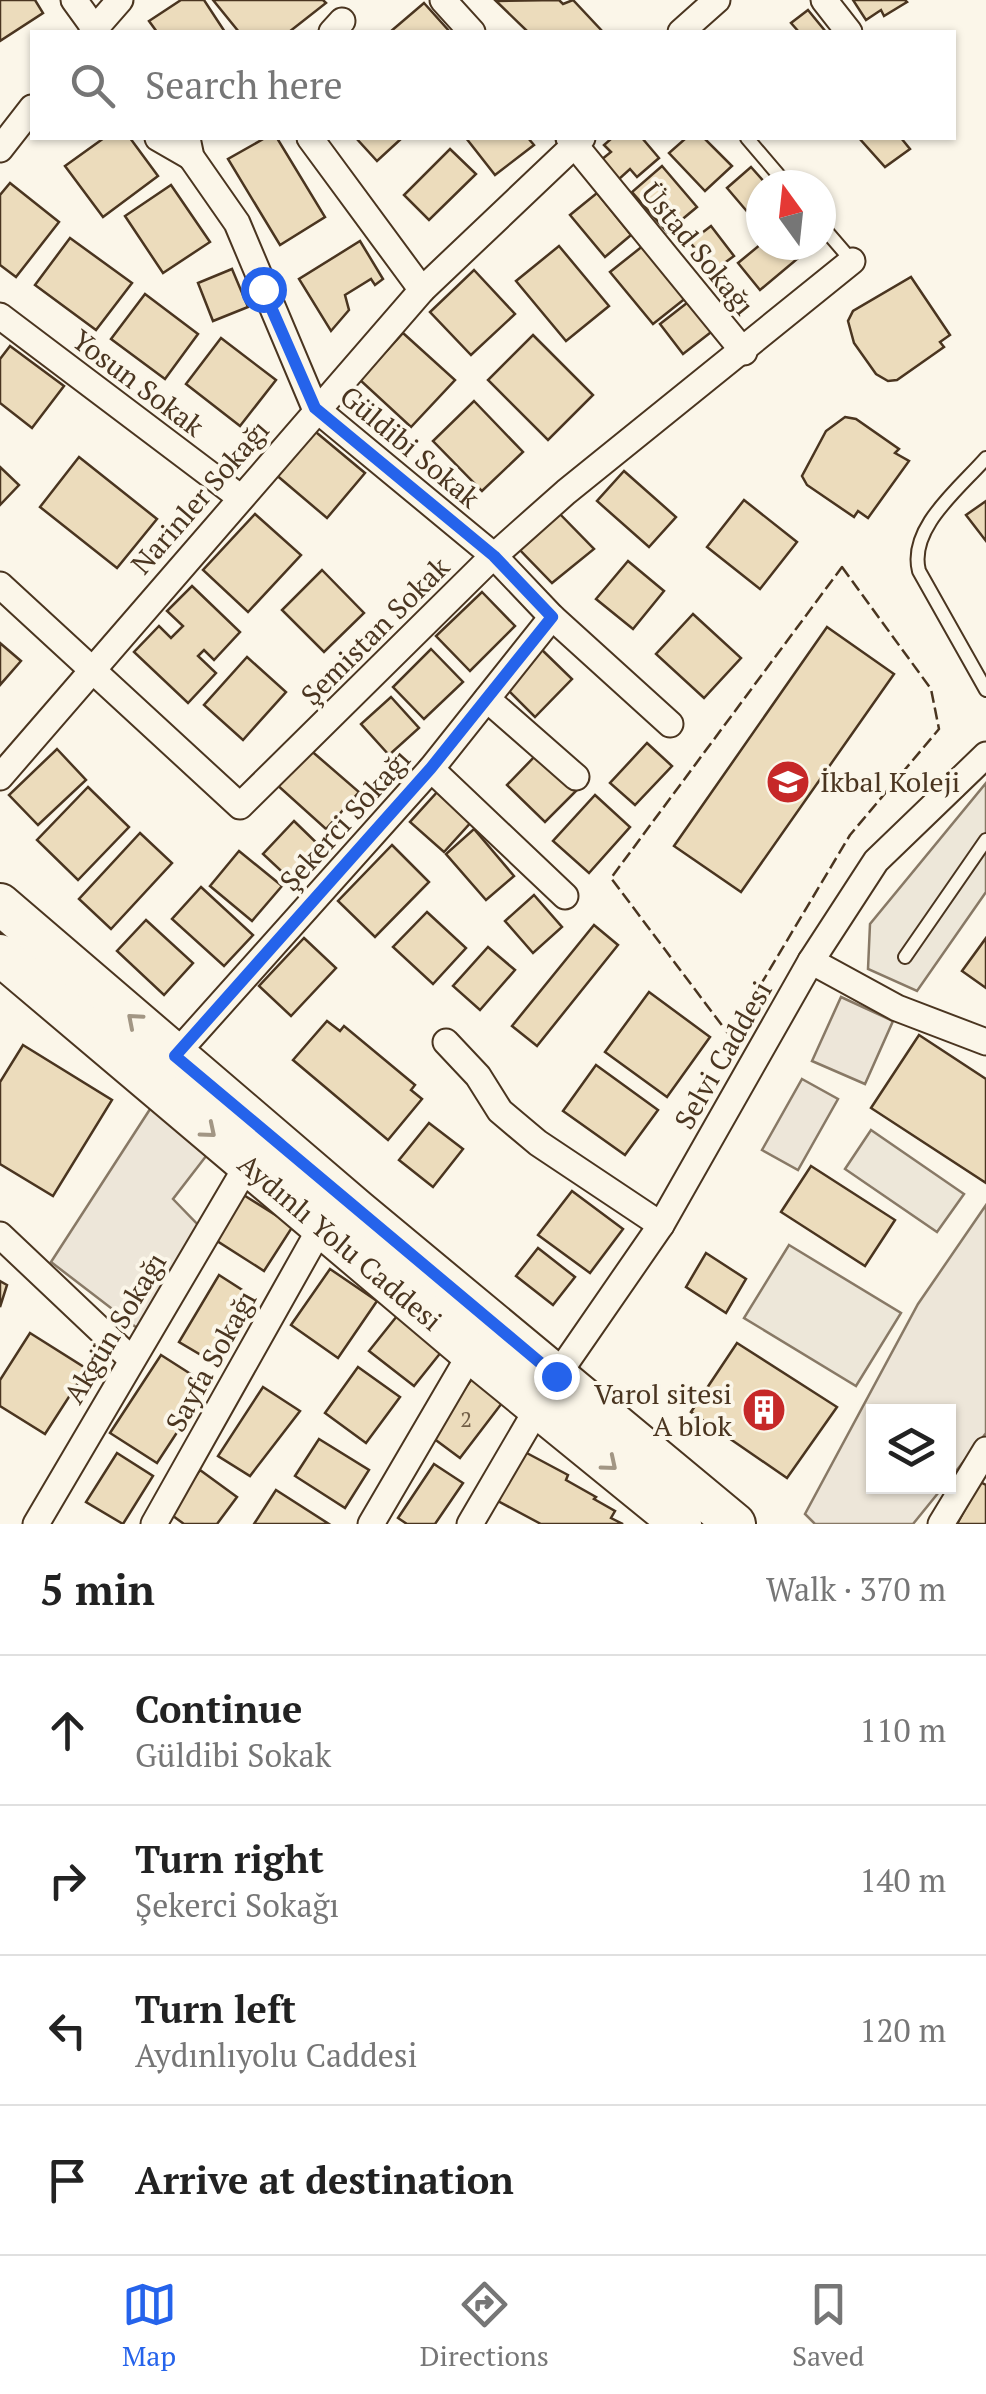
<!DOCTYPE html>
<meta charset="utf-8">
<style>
body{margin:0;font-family:"PT Serif",serif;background:#f2f2f2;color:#222}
.controls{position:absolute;right:30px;bottom:30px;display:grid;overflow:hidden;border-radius:0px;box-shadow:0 2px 8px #0004}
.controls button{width:90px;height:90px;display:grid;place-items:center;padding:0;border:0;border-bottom:2px solid #e0e0e0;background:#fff;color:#222;font:50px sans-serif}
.compass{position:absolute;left:746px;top:170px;width:90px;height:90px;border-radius:50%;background:#fff;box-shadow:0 2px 8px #0004;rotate:345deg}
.stop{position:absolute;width:30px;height:30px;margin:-22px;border:8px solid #2563eb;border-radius:50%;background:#fff}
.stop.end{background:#2563eb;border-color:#fff;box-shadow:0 2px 10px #0008}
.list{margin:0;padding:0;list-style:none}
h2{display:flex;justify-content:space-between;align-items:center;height:130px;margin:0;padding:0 40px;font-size:42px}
h2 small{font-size:32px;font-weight:400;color:#767676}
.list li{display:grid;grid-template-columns:65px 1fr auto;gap:30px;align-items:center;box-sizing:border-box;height:150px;padding:0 40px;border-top:2px solid #e0e0e0}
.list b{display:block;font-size:38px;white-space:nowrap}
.list p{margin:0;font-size:32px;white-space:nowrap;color:#767676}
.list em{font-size:32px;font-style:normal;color:#767676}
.icon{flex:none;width:55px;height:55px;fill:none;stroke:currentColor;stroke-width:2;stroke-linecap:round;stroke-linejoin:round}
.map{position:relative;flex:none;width:986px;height:1524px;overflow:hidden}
.search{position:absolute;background:#fff;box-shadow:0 2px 8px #0004;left:30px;right:30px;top:30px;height:110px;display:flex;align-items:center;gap:25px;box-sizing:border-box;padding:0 35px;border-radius:0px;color:#767676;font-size:38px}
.sheet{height:730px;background:#fff}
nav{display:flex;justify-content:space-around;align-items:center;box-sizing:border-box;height:140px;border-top:2px solid #e0e0e0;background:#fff;font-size:28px;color:#767676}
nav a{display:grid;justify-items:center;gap:5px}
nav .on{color:#2563eb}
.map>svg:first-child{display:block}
</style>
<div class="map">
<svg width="986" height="1524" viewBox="0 0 986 1524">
<rect width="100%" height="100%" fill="#fbf6e9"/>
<g fill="#ede6d9" stroke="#887966" stroke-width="2.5">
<polygon points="841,997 893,1021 865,1084 812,1061"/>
<polygon points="802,1079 838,1099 798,1170 762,1150"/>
<polygon points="154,1103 210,1151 173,1199 201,1228 137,1328 51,1262"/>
<polygon points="986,1205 986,1433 949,1480 948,1412 874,1412 874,1486 943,1487 913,1524 815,1524 805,1514 918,1304"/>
</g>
<g fill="#ede7d9" stroke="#887966" stroke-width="2.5">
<polygon points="986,783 986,892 917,991 868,969 870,924"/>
<polygon points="871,1130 964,1194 937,1232 845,1169"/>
<polygon points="789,1245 901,1313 856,1386 744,1318"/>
</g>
<g fill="#ecdcbc" stroke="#4a3520" stroke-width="2.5">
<polygon points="0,0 35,0 43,13 0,41"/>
<polygon points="181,0 204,0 225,32 157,32 149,21"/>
<polygon points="213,0 323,0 326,3 289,32 239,32"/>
<polygon points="559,0 563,4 573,0 603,32 528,32 496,1"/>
<polygon points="853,0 905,0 907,2 884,16 881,10 866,20"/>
<polygon points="424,3 450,32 390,32"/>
<polygon points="808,10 826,32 799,32 791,23"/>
<polygon points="104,138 130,138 158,176 103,217 65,166"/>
<polygon points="265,138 277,138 325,217 280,245 228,159"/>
<polygon points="356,138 402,138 377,161"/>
<polygon points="466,138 528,138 534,145 495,175"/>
<polygon points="612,138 642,138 659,158 637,177 630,169 618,180 601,160 611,152 604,145"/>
<polygon points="686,138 704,138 732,166 705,191 669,153"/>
<polygon points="859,138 901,138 910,149 885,167"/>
<polygon points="450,149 476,174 429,220 404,195"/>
<polygon points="662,166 697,207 667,232 632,192"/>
<polygon points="751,167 767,185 761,185 761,217 756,222 727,188"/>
<polygon points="10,183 59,222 16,277 0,265 0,195"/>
<polygon points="171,185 210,242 163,273 125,216"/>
<polygon points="597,193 631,235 605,257 570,215"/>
<polygon points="711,226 734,256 712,272 690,242"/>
<polygon points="70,238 132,283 96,330 35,285"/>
<polygon points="360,241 383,279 375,285 371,279 345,295 349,310 331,331 299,279"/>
<polygon points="761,244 806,245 809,249 760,290 738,263"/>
<polygon points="644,245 687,297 653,324 610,272"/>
<polygon points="559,246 609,306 566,341 516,281"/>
<polygon points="232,269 248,307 213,321 198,283"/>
<polygon points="474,270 515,314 471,355 430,312"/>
<polygon points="911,277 950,335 940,342 944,347 897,380 888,381 876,374 854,343 848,321 853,311"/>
<polygon points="145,294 198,334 165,379 111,339"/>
<polygon points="692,299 715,329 683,354 660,324"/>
<polygon points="403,333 455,380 411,427 360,380"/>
<polygon points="533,335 593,395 548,440 488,380"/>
<polygon points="221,338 276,380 240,426 186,384"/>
<polygon points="10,346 64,386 32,428 0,403 0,359"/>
<polygon points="474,401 523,452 482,491 433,441"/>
<polygon points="845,417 856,419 899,449 895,453 909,461 868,518 858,511 854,517 807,485 802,476 826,431"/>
<polygon points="311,428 365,473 327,518 274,473"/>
<polygon points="79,457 157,519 117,568 40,507"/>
<polygon points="0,467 19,485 0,505"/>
<polygon points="624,471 676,517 649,547 597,501"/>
<polygon points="744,500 797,542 760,589 707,547"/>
<polygon points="986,501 986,541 966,515"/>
<polygon points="555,509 594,549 552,583 517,547"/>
<polygon points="255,514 301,555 248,612 203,570"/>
<polygon points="628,561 664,591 633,629 596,599"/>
<polygon points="322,570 364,613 324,652 282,610"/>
<polygon points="192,586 240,632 214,660 204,650 198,656 216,673 188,703 134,652 159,626 171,638 183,626 167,611"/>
<polygon points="482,592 515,626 470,671 436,636"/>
<polygon points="693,614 741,658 704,698 656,654"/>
<polygon points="827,627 894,674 741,892 674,846"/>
<polygon points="0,643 21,661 0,685"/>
<polygon points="539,647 572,679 535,717 502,684"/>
<polygon points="431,649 463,682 424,719 393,687"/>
<polygon points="247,657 286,692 243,740 204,705"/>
<polygon points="391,697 419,728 389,755 361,724"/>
<polygon points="647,743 672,766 635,805 610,783"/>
<polygon points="308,748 359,792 326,829 276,784"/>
<polygon points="57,749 86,780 38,825 9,795"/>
<polygon points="538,753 576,791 545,822 507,785"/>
<polygon points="88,787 129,827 78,880 37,840"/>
<polygon points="439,790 473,820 444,852 410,822"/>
<polygon points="595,795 630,827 589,873 553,841"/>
<polygon points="294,821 324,850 293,882 263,854"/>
<polygon points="474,829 514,876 486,900 446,854"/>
<polygon points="140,833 172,863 111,929 79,899"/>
<polygon points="392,845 429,882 375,937 338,901"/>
<polygon points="239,851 282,886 252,921 210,886"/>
<polygon points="201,887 253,935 224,966 172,919"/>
<polygon points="534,895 562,927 533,953 505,921"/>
<polygon points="427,912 466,948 433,984 393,947"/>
<polygon points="146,920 193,963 164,995 117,951"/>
<polygon points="594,925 618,945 537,1046 512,1026"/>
<polygon points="304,938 336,968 291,1016 259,986"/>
<polygon points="986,938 986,988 962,971"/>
<polygon points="488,947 515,970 480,1010 453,986"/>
<polygon points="649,992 710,1037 667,1097 605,1052"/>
<polygon points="327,1021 340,1031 344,1026 415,1085 411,1090 422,1099 388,1140 293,1060"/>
<polygon points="919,1035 986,1079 986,1183 871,1108"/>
<polygon points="23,1045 112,1100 53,1196 0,1164 0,1082"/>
<polygon points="596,1065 658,1110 625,1155 563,1111"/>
<polygon points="429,1123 463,1149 433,1187 399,1160"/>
<polygon points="811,1166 895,1220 865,1266 781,1212"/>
<polygon points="572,1191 623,1229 590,1273 538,1235"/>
<polygon points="242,1194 293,1226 264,1271 214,1239"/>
<polygon points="538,1248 575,1277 553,1305 516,1276"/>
<polygon points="706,1253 746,1279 726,1313 686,1287"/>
<polygon points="330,1269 377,1301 338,1358 291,1325"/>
<polygon points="219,1275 258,1300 218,1365 179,1342"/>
<polygon points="0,1281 7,1285 0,1307"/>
<polygon points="397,1316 442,1351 414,1386 369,1351"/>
<polygon points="30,1333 87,1369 45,1434 0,1406 0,1380"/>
<polygon points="737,1343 837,1407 787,1478 691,1412"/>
<polygon points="161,1355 208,1385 157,1463 110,1433"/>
<polygon points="358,1367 400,1397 366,1443 325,1413"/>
<polygon points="472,1379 502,1403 460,1458 429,1435"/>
<polygon points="263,1387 300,1411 250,1476 218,1456"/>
<polygon points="319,1439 369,1470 345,1508 295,1476"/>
<polygon points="523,1451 568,1475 566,1480 596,1497 594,1499 615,1511 611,1518 623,1524 541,1524 496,1500"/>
<polygon points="117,1453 153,1476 123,1524 86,1502"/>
<polygon points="434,1464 463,1483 435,1524 407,1524 398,1518"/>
<polygon points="200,1470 237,1497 217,1524 184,1524 169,1513"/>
<polygon points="980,1482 986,1485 986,1524 957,1524"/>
<polygon points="276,1490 329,1524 254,1524"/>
</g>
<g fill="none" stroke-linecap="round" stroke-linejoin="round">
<defs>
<g id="lane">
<polyline points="747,138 787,185"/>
<polyline points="821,225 852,261"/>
<path d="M986,458c-26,30 -78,70 -67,113l67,119"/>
<polyline points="905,957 986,840"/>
</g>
<g id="street">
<polyline points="74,0 95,29"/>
<polyline points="443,0 472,32"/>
<polyline points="824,0 849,32"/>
<polyline points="92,32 120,0"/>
<polyline points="332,32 342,21"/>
<polyline points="681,32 717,0"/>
<polyline points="158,138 191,157"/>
<polyline points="187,138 191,157 237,223 315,408 494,556 552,617 670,724"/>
<polyline points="310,138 422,290"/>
<polyline points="569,138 744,352"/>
<polyline points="0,149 32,108"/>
<polyline points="0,316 241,498"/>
<polyline points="0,585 240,806 485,564 566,492 852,261"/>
<polyline points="487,699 576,777"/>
<polyline points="431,769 565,896"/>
<polyline points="0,777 422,290 582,138"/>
<polyline points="811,961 897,1008 986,1042"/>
<polyline points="446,1042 478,1076 500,1111 538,1143 661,1225"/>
<polyline points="175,1055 431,769 552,617"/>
<polyline points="0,1235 131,1359"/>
<polyline points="36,1524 248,1164"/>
<polyline points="154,1524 321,1227"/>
<polyline points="371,1524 471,1353"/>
<polyline points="470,1524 556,1377 661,1225 811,961 876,861 986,755"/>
<polyline points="941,1524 986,1450"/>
</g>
<g id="primary">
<polyline points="0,904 357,1210 735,1524"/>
<path id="s1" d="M0,955l471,398 210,171"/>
</g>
</defs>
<use href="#lane" stroke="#4a3520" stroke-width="16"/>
<use href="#street" stroke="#4a3520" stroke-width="29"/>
<use href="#primary" stroke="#4a3520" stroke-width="44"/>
<use href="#lane" stroke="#fbf6e9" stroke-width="12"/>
<use href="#street" stroke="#fbf6e9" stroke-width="25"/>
<use href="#primary" stroke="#fbf6e9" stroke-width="40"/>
<polygon stroke="#4a3520" stroke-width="2.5" stroke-dasharray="12 5" stroke-linecap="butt" points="842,567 931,689 939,729 850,835 730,1036 611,878"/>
</g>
<defs><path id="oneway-chevron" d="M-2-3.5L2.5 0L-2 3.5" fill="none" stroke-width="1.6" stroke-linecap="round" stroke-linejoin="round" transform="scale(2.5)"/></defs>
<g stroke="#a29684">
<use href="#oneway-chevron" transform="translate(134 1020) rotate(-139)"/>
<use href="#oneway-chevron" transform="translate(209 1131) rotate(40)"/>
<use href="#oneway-chevron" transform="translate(610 1464) rotate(40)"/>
</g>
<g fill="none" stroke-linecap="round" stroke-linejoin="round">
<polyline stroke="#2563eb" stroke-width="12" points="263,289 315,408 494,556 552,617 431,768 175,1056 556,1376"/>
</g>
<defs>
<symbol id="school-disc" viewBox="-11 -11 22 22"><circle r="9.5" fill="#c62828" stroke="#fbf6e9"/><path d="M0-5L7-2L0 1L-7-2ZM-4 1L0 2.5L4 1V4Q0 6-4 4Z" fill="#fff"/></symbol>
<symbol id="building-disc" viewBox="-11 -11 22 22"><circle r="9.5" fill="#c62828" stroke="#fbf6e9"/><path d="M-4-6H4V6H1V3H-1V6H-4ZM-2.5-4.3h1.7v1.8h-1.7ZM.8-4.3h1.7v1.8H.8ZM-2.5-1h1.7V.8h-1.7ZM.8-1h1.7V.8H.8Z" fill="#fff"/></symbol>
</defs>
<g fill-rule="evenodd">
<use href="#school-disc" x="763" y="757" width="50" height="50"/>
<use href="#building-disc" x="739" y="1385" width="50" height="50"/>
</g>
<g text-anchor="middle" stroke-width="8" stroke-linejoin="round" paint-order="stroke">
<g font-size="22" fill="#725f47">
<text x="466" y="1427">2</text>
</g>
<g font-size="28" fill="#4a3520" stroke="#fbf6e9">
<text transform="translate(698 249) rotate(51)" y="10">Üstad Sokağı</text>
<text transform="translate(138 383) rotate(37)" y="10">Yosun Sokak</text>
<text transform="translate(410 447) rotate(40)" y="10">Güldibi Sokak</text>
<text transform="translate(200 497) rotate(-49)" y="10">Narinler Sokağı</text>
<text transform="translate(375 631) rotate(-45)" y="10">Şemistan Sokak</text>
<text transform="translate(345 820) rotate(-48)" y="10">Şekerci Sokağı</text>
<text transform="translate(723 1055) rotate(-60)" y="10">Selvi Caddesi</text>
<text dy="10" stroke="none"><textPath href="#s1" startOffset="445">Aydınlı Yolu Caddesi</textPath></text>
<text transform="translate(115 1328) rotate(-59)" y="10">Akgün Sokağı</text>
<text transform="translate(211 1361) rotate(-61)" y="10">Sayfa Sokağı</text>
</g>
<g font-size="28" fill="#4a3520" stroke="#fbf6e9" text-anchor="start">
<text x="820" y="792">İkbal Koleji</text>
<text x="732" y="1404" text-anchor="end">Varol sitesi<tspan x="732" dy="32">A blok</tspan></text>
</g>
</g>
</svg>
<div class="controls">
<button><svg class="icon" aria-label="layers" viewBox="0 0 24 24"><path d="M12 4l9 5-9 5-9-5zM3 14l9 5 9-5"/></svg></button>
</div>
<svg class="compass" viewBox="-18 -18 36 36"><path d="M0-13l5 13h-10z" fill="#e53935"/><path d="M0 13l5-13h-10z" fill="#767676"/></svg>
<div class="stop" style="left:263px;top:289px"></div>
<div class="stop end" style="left:556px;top:1376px"></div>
<div class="search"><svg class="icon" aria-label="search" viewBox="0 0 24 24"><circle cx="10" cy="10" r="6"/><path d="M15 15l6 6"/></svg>Search here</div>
</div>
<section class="sheet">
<h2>5 min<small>Walk · 370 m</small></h2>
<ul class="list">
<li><svg class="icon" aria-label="ahead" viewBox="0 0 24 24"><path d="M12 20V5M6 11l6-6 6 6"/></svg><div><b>Continue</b><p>Güldibi Sokak</p></div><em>110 m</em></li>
<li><svg class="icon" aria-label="right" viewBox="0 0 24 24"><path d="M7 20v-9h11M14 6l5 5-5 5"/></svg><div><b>Turn right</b><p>Şekerci Sokağı</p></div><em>140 m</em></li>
<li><svg class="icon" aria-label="left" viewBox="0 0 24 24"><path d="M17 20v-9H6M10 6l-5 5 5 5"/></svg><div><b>Turn left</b><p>Aydınlıyolu Caddesi</p></div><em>120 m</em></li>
<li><svg class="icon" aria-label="arrive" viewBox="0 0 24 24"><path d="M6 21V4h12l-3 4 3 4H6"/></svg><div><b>Arrive at destination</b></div></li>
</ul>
</section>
<nav>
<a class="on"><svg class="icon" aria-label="map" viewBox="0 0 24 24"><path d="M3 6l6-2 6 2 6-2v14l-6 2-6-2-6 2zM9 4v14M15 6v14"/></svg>Map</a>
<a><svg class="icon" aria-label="directions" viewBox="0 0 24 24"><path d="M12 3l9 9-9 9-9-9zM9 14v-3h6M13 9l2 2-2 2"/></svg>Directions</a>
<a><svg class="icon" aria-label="saved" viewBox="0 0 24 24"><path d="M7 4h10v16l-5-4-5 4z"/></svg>Saved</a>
</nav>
